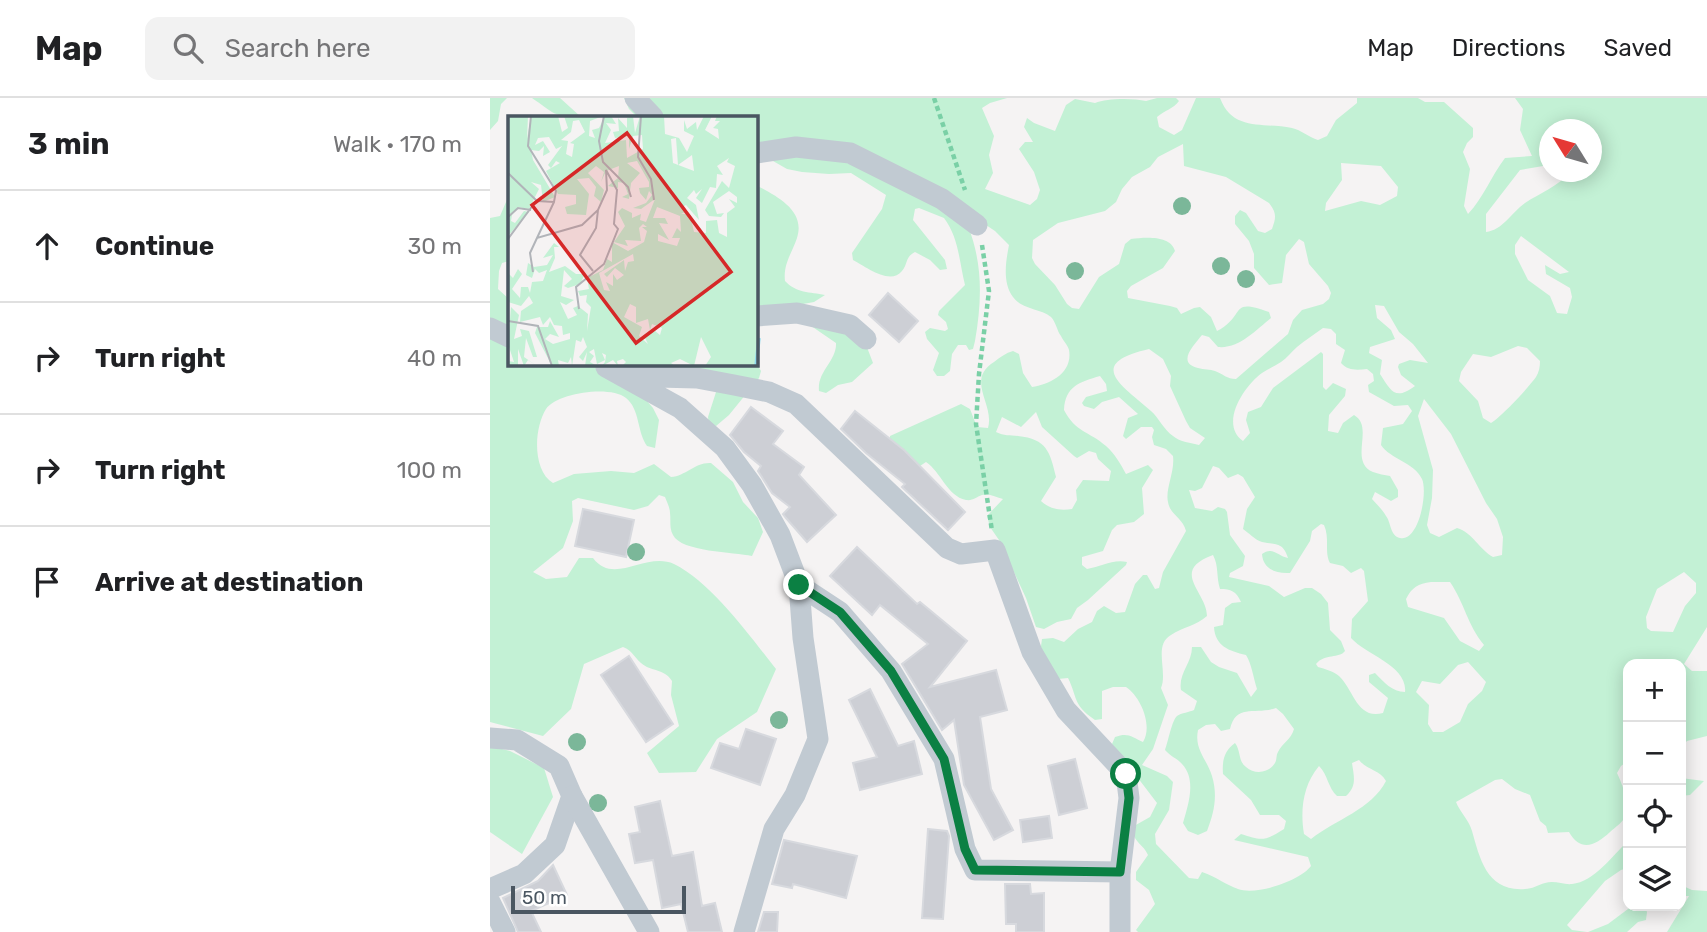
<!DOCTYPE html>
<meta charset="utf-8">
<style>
body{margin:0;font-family:Rubik,sans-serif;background:#f2f2f2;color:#202124}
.controls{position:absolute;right:21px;bottom:21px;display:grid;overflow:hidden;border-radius:14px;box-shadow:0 4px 18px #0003}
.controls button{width:63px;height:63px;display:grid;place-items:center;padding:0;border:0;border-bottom:2px solid #e0e0e0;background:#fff;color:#202124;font:35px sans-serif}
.compass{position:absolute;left:1049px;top:21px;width:63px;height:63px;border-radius:50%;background:#fff;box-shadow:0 4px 18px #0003;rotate:307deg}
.scale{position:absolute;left:21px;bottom:18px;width:175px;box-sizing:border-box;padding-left:7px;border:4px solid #4a5661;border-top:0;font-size:19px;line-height:24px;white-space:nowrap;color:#4a5661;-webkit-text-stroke:5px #fff;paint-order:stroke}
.stop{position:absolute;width:21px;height:21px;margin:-16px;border:5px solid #0b8043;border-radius:50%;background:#fff}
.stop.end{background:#0b8043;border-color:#fff;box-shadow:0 2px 7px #0008}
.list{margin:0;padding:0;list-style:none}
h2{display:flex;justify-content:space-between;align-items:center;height:91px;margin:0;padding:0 28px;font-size:30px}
h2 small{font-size:23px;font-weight:400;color:#757577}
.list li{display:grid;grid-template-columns:46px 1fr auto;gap:21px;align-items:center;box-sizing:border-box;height:112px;padding:0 28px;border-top:2px solid #e0e0e0}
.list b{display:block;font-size:26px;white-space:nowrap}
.list em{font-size:23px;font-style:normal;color:#757577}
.icon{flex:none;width:38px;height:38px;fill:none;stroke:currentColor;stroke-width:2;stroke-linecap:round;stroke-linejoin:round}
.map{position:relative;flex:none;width:1217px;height:834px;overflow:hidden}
header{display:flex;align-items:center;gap:42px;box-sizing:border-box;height:98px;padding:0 35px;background:#fff;border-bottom:2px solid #e0e0e0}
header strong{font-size:33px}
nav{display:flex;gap:38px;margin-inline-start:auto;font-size:24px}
.search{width:490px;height:63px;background:#f2f2f2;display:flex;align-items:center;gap:18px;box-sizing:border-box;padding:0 24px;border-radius:14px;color:#757577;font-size:26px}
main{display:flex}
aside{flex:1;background:#fff}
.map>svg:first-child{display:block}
</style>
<header>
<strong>Map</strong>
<div class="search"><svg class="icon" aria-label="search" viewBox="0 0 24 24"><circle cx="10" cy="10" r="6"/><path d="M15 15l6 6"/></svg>Search here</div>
<nav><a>Map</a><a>Directions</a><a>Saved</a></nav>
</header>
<main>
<aside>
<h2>3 min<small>Walk · 170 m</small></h2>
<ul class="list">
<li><svg class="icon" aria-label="ahead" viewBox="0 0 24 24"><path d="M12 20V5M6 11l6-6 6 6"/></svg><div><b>Continue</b></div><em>30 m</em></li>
<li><svg class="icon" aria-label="right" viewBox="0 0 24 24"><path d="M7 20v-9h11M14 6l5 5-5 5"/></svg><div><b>Turn right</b></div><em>40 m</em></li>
<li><svg class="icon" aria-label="right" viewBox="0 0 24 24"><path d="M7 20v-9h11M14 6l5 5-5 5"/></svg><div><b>Turn right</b></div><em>100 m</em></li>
<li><svg class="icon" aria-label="arrive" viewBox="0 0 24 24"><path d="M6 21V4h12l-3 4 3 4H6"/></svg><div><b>Arrive at destination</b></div></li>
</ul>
</aside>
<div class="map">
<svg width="1217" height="834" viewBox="0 0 1217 834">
<rect width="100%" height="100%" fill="#f5f3f3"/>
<g fill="#c3f1d5" fill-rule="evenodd">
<polygon points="0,0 17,0 11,6 8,23 0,32"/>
<path d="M42,0h28l21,19c-28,0 -27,-4 -49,-19z"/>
<path d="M134,0h383l-17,5 -8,5 12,28 -5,19 4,18 -8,16 45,16 7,-6 3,-9 -6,-18 -15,-23 6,-7h8l-9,-15 3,-9 7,5 21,8 11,-26 9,-6 20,4c12,-5 38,-5 51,-2l11,-3h19l3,3c-6,8 -14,9 -22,16l2,10 15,8 8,-5 14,-32h24c13,34 43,24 72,30 9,2 17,9 26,12l9,-4 9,-16 21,-17v-5h61l7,4h19l29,26v9l-6,6 -4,9 7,17 -6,37 4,8c16,-17 23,-38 37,-56l27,-2 -12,-26 3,-21 -8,-11h192v529l-23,37 8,7h15v65l-20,5 -6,6v-83h-53v97l-7,5 -4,7c6,13 12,28 8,43 -2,7 -10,11 -15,16 -14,13 -29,21 -41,0l-21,1 -2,-7 -6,-5 -10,-26 -15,-6 -13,-10 -7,1 -39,22c4,10 13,18 16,29 8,28 15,61 53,58 7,0 13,-4 20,-6 10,-3 18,2 27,1 22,-2 41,-29 56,-43v27l-7,2 -16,11 -38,44 5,5 15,2h-449l-2,-2 19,-26 -6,-14 -13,-10v-8l12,-17c-5,-12 -18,-14 -14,-29l16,-9 7,-14 -45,-59 3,-7c13,-5 17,0 28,5 10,-16 -2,-45 -17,-55h-13l-11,4v28l-7,1c-23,-16 -17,-22 -27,-42l-10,1 -18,-26 2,-14 11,-1 11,4 14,-13 14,-7 5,-11 7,-5 12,7 9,-1 10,-28 8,-9h4l8,14 4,-1 4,-16 23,-41c-3,-13 -16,-16 -18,-29 -3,-13 7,-30 5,-46l-7,-7 -12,-4 -2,-8 2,-7 -2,-3h-11l-15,12 -3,-3 5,-18 10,-4 -19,-17 -17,5 -8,7 -10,-3 -2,-3 4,-6 21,-6 -1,-7 -6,-8c-20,6 -35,10 -36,34 12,23 25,21 42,36 9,8 14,17 20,28l22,-9 5,5 -11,18 2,26 -10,8 -17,3 -5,5 -9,21 -21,6v8l5,4c14,-2 25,-10 40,-7l-1,3 -38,35 -11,8 -6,11 -14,3 -13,7 -8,-2 -10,-29 -27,-58 -9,-13 -3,-11 16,-17c-7,-2 -14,-6 -21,-4 -6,2 -9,6 -16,5 -19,-4 -25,-28 -40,-38l-24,16 -12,-38v-4l71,-32 9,5 7,18 11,1c7,-24 -23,-48 6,-66 6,-5 12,-9 19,-11l6,3 4,19 9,14c18,-3 41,-14 37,-37 -1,-5 -6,-9 -8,-14 -4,-5 -5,-14 -10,-19 -11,-9 -29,-7 -38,-20 -11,-15 -7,-36 -4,-52l-14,-14 -21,-14 -6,9c15,38 14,75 7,115l-2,8 -4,1 -3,-5h-8l-6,9 -2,17 -6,5h-7l-4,-6 6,-17 -12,-14 -2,-7 5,-4 15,3 3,-2 -2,-7 -8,-7 1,-4 26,-26c-6,-24 -6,-47 -21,-67l-25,-10 -4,1 -2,11 32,40 2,9 -7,1 -10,-10 -15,-8c-10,5 -7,12 -13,19 -12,15 -37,-5 -49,-11l-1,-7 30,-44 4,-14 -35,-22 -22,1 -27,-2 -15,-3 -14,-8 -17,-5v-39h-119l-8,-8zM1081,23c17,4 27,8 31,27l-10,8v16h-22c-11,14 -30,21 -45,31 -14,10 -22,27 -39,29v-18l34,-44 29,-5 1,-35 9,-1 3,-4zM693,46l1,22 42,11 43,26c8,10 7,15 3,26l-7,4 -7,-2 -12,-18 -6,-3 -5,6v8l14,17 5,13v14l15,17 13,-2 4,-28 13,-16 5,3 5,22 19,22 3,7 -2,6 -6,5 -21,6 -9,10 -5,14 -52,45c-9,0 -13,-5 -21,-8 -5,-2 -11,-1 -17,-3 -22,-5 -4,-23 4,-33l7,2 9,10c21,2 38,-17 53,-29l-2,-6c-41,-15 -22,3 -52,19l-6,-14 -11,-10 -6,1 -13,6 -4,-6 -7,-2 -42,-8 -1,-7 4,-5 32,-18 12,-17c-4,-16 -30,-14 -44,-12l-6,5 -6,20 -20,13 -20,32 -7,-1 -5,-4 -12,-19 -20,-21 -3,-6 1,-18 25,-17 47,-12 11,-9 6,-13 10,-12 18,-10 8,-10zM851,65l40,3 17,21 -1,9 -17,9 -19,-4 -36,10 1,-8 16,-23zM1031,138l48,36 -9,2 -15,-9 1,9 24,14 2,9 -5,17 -10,-1 -7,-17 -22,-16 -13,-26v-9zM885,207l9,1 15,26 14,12 15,19 -18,-3 -11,4 -1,3 3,8 14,11c-20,15 -24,5 -35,-12l2,-14 -13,-7 1,-6 25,-8 -4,-9 -14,-12zM833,230l8,1 5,5v10l9,6 -4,13c7,8 16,7 26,6l6,5 1,7 -6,4 1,7 25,14 14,-1 4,6 -9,13 -20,4 -2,17c9,14 33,17 41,34 6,13 -3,63 -22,59 -10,-2 -9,-16 -14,-22 -3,-6 -9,-11 -14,-17l3,-7 16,9 7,-4v-7l-8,-14c-5,-1 -12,-2 -17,-4 -25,-11 2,-45 -19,-57l-11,8 -5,10 -10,-2 1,-16 16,-19 1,-7 -13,-6 -7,7 -3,-3v-33l-2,-2 -48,36 -12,19 -13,5 -2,8 4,13 -7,8c-24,-17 1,-55 19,-68 6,-4 13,-7 19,-11 6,-4 10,-10 16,-15 8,-7 18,-13 26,-19zM1028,248l9,2 13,13c0,6 -1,11 -4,16 -8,11 -34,39 -45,46l-8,-5 -5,-17 -19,-20 2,-9 12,-18 18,3zM659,251l14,10 8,17 -1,10 16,35 4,7 15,10 -6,7c-8,-2 -19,-3 -26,-9 -9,-6 -14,-18 -22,-25 -28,-25 -67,-47 -2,-62zM934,301l27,35 35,69 11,16 6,18 -1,18 -9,2c-14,-8 -20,-24 -36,-29l-18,9 -9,-4 -3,-8 5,-27 1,-28 -15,-54zM546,314l6,15 32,29 3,2 12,-7 7,2 2,6 13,12 -2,10 -26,-1 -7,10 1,10 -5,9c-12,2 -22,0 -31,-8l15,-24c-6,-25 -9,-38 -38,-41 -8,-1 -14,0 -22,-4l6,-15 19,10zM723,368l6,2 9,10 10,-4 5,3 12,20 -8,12 -4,20c6,4 12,11 19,13 14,3 21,0 26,16 -10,-2 -16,-12 -26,-4 1,15 14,20 28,19l20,-32 2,-10 9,-7 3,1c6,13 0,27 6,38l13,3 8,7 10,-5 3,3 4,30 -16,18 -1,19c14,16 57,28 54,54 -13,0 -21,-10 -30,-19l-6,2v7l19,16 -5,15c-26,7 -29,-23 -44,-37 -6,-5 -14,-7 -21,-9l-2,-3c9,-11 23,-5 29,-13l-4,-10 -11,-11 -2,-27 -7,-9 -9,-6h-7l-21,9 -15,-11 -40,-9 1,-4 13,-7 2,-10 -15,-21 -3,-23 -2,-3 -7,-2 -6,4 -17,-3 -6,-18 6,1 7,-3zM723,457c6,11 3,22 7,34 11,0 16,2 21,13l-9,1 -7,5 -2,17 -9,2c1,19 15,24 32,28 6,10 7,22 11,34l-6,8 -14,-24 -18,-6 -8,-5 -10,-15h-9c0,16 -14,27 -11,43l16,11 -3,9c-4,2 -13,3 -17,6 -5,4 -9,26 -12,34 6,7 12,8 17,14 15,16 6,41 1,59l5,8 10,4 9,-4c7,-18 11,-35 5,-55 -5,-17 -18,-26 -14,-46l8,-5 9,-1 6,7 9,-2c6,-26 26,-14 46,-21l7,6 11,15c-3,11 -12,14 -16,23 -2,3 -1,8 -3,11 -6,10 -20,12 -29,4 -8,-6 -5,-16 -11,-24 -11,8 -13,18 -12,31l28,26 9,15h19l7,6 -2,8c-19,12 -22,12 -43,5l-7,6 74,17 3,9c-10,14 -54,30 -73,23 -12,-4 -21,-12 -36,-17l-4,7 -9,-1 -33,-34 -1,-10 14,-24 4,-28 -6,-6 -25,-11 11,-16 15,-44 -7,-17c7,-16 -8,-43 10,-53 12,-8 25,-9 36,-19 0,-24 -38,-45 6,-61zM1194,474l12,11v10l-11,13 -12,26 -22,-1 -4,-3 -1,-11 11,-28zM941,484h19c15,22 17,42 34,63l-5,6 -19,-10 -16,-23 -36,-11 -2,-8c6,-12 12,-15 25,-17zM978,564l18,20 -4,9 -14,13 -8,18 -17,10h-10l-5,-8 1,-19 -13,-13 6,-11 18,3 18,-19zM869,662c8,10 21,10 27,21 -14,28 -51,39 -75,58l-7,-5c-4,-24 -1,-49 15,-68 9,9 9,22 18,30h9c11,-10 8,-19 6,-33z"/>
<path d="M266,87c20,11 50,25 41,53 -5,15 -14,26 -12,43 11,12 25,11 40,14l-11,7 -11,2 62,38 8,21 -21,19 -14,3 -12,8 -7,-2c-2,-20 18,-30 17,-48l-35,-24 -45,3z"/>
<path d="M19,97v66l-7,2 -3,8 -1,18 11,10v65h106l38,44 6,12 -4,28 -8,-2c-10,-14 -7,-37 -21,-48 -16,-13 -69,-5 -80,11 -12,19 -14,61 7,74l21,-9 37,-3 23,2 20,-9 17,13c15,-1 24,-15 40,-14l22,19 10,20 15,16 5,14 -11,24c-18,-4 -71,-4 -79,-21 -4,-7 -2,-15 -3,-22 0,-5 -3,-11 -5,-16l-6,-2 -11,11 -14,4 -56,-12 -6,3 1,20 -10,27 -30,24 13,7 21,-2 12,-19h14c21,28 53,-7 81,6 38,19 75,71 102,105l-19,43 -40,27 -21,33 -37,1 -12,-20 32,-27 -8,-31 1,-14c-8,-13 -21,-9 -31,-18 -8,-7 -8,-12 -18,-16l-39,17 -13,45 -28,27 -53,-14v-504l10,-2z"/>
<polygon points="266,265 271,273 269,280 239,317 226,328 219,327 218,319 227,291 193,271 195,266"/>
<polygon points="0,648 20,653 54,670 63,699 32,756 0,734"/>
<polygon points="1191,680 1214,683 1200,697 1191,698"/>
<polygon points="1191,787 1202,792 1217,793 1217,834 1177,834 1199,798 1191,798"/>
<polygon points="1142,808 1154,808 1157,814 1156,822 1148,824 1137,834 1098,834 1118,826"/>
</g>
<g fill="#cdcfd5" stroke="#d7d9de" stroke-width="2">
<polygon points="398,195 428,223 409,244 379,217"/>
<polygon points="261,309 293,333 283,346 314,369 309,377 346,417 317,444 296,420 293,416 300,409 282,395 268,373 271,368 254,354 240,337"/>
<polygon points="365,313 414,352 475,414 458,432 412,389 415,386 376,355 351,331"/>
<polygon points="93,411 144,422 136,459 85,448"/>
<polygon points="367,449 427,506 430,504 477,543 440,589 506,572 517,612 490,619 501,691 523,732 504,742 474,687 464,622 452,632 412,566 438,546 390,507 382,517 340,478"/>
<polygon points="139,558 183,626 156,644 111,577"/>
<polygon points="380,591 408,648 424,643 432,676 370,692 363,665 387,659 359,602"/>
<polygon points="256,631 286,641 270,687 221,670 230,645 249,651"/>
<polygon points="585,661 597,710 569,717 558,668"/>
<polygon points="170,703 182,758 203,754 212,808 225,805 232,834 198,834 191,806 172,810 163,762 145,765 139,736 150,734 145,709"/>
<polygon points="559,718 562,740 533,744 530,722"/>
<polygon points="438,731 457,733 459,738 453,821 432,820"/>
<polygon points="294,742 367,758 356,800 303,786 302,790 282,786"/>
<polygon points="63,767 77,797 41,813 51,834 28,834 13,800 48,783"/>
<polygon points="515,786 540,786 541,796 554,795 554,834 526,834 526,826 516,826"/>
<polygon points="274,814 288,814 287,834 268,834"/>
</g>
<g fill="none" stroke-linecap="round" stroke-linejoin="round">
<g stroke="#7ad0a6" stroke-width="4.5" stroke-dasharray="5 3.5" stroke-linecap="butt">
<polyline points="444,0 475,92"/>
<polyline points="492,147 499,193 489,276 486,326 502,433"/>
</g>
<g stroke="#c1cad2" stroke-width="21">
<polyline points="145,0 163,19"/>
<polyline points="266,55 306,49 360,55 452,101 487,127"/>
<polyline points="266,218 307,215 360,227 376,241"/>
<polyline points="0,230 19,239"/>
<polyline points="309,487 350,514 401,573 454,661 475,751 485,772 630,774"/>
<polyline points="0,640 27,642 69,668 82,698 65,747 34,776 0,791"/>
<polyline points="82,698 159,834"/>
<polyline points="0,804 15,834"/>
<polyline points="254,834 284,731 305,697 328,641 313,540 309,487 290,437 262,387 235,350 190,310 116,269 167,279 207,280 244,287 279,294 306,306 457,450 471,456 505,452 542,554 576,612 636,676 639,700 630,774 630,834"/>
</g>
</g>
<g fill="#7bb799">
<circle cx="692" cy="108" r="9"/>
<circle cx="731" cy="168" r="9"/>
<circle cx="585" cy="173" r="9"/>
<circle cx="756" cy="181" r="9"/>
<circle cx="146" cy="454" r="9"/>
<circle cx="289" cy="622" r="9"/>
<circle cx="87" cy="644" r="9"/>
<circle cx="108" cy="705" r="9"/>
</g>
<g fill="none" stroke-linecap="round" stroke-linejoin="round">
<polyline stroke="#0b8043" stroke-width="9" points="309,487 350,514 401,573 454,661 475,751 485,772 630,774 639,700 636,676"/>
</g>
<g transform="translate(18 18)">
<rect width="250" height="250" fill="#f5f3f3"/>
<path d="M0,0h20l-1,23 4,-23h27l4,16 6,-4 -4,-12h39l-13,5 -1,15 6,2 -3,-8 7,-2 6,-12h6l5,8 -10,-1 5,7 -6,13 21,-3 1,18 16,-9 -1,-14 -9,1 -4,13v-13l-14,2 -2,-6 6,-1 -1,-13 9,10v-10l6,-2 2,17 5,-17h24l1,18 14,4 8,14 7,-16 -10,-5v-11l3,9 9,-7 1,8 7,-14h8l-7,14 14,9 -1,-10 -5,-1 7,-7h-5l2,-5h41v250h-53l6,-9 -10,-20 -7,29 -14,-7 -9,4 4,3h-53l4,-4 -3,-3 -6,2 1,5 -5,-6 -11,6 3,-4 1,-7 -4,-2 3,7 -8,4 -3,-15 -5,3 5,4 -4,6 7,4h-12l2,-14 -4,9 -4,-4 8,-10 -4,-10 -2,5 -5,-2 -4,26 -1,-9 -3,6 -10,-3 1,6h-7l-17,-33 2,-6h11l2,-6 9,16 -9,-3 -5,5 8,5 17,-5v-6l-7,2 -1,-9 -8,-1 -4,-8 -7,8 -3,-8 -20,5 1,-11 12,-8 -4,-7 -8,10 -13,-4 1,-28 4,4 5,-9 4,5 -10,15 8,9 1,-11h7l2,6 2,-11 11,-1 4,-11 -8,3 -4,-4 -3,9 -6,-3 2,-12 6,4 13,-2 6,-10 -10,3 11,-15 5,4h-5l1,11 -6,14 16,-6 11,8h9l-5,10 -12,4 -4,-2 8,-7 -8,-9 -3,26 13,4 -8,5 -6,-3 8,17 9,-4 -4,-7 5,-2 10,8 -1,17 4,-24 -5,-5 1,-7 -7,1 -2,-5 11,-2 -2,-11 16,-8 4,-11 5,3v-20l16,9 16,-9 3,-11 -5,-4h5l-4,-3 -4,4 2,13 -16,-1 3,6 -14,-4 11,-16 -7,-14 4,-4 10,5v5l9,-4 -1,6 6,2 9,-23 -14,10 -8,-1 13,-5 6,-8 -3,-4 -3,9 -6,-7 -1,-5 10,-1v-5l-12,-21 -10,2 13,10 -9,10 -2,16 -7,-2 6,-3 -4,-11 -6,-1v6l-10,-2 10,-8 1,-12 -13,5 -5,11 3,-10 -8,-6 -8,7 16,17 -3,12 -7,-6 2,-9 -7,-9 -12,1 12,15 -3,21 -19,-1 -2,-7 11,-3v-9l-18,-1 -12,-23 14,-8 -4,-2 -5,7 -3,-3 14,-19 -6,3 -7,-12 -11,1 -3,7 8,-4 7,11 -7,4 1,-10 -5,5 -8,-1 2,10 22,37 -12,5 -2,-17 -10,-3 8,7 -10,20 -11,-2 -6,8 -1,6 4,2 9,-12 5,1 -21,24zM71,4l6,12 -15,11 4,1 -2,13 -6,-3 2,-13 -7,-1 10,-8 2,-11zM168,22l2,27 14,-10 2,16 -21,-8 -2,-24zM221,42l-2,4 8,4 -6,22 -7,-7 -17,29 4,6 12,1 3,-4 -7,1 -4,-12 16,-11 8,6v6l-8,-4 6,8 -8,6v24l-8,-4 -2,-13 -11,1v12l-12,-1 -4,-18h-9l4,-2 -3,-5 4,-2 13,15 -3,-15 -9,-7 7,-8 2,4 6,-5 -6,9 6,5 8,-16 6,1 1,-14 6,1 -6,-9zM149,91l23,9 1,16 -4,-4 -5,10h8l-3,8 -19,-5v-7l11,6 -10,-17 9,1 -3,-6h-12zM125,138l1,7 -6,1 -3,9 -1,-11 -20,14 3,3 8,-9 9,7 -7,5 -4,-6v12l-7,-4 4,9 -6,-1 -5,-17zM122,188l6,3v16l12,-4 2,11 2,-6 10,4 -2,7 -5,-4 -11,5 4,8 -9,-8 3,-9 -18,-10zM3,191l8,8 -5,24 8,-3 -2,-7 9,2 8,26h-4l-7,-19 -2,19 13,9 -9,-6 -4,6 -6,-17v17l-10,-1v-4l6,1 -6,-18z" fill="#c3f1d5" fill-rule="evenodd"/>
<path fill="none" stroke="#90daee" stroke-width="3.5" d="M248,250l3,-28"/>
<path fill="none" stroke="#b1b4b9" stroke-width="2" d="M96,0l-5,25 4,21 25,25 3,10M133,0l-3,41 13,22 3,21M0,57l29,28 17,1 2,-11 -28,-45 3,-30M46,86l-17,36 45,-13 16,-15 9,-20 -1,-20 11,20 -3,34 4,5 -14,35 -28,23 3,22M0,101l10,-9 13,2M0,123l28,-38M85,155l-13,-16 16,-27 2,-18M25,156l-3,-19 7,-15M0,205l30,5 14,40"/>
<path fill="#d62828" fill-opacity="0.15" stroke="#d62828" stroke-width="3.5" d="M119,17l104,139 -95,71 -104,-138z"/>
<rect width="250" height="250" fill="none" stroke="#4a5661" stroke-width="3.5"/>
</g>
</svg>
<div class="controls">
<button>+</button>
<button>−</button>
<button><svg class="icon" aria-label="locate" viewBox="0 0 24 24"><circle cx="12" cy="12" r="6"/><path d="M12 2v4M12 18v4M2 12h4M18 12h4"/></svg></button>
<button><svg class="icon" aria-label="layers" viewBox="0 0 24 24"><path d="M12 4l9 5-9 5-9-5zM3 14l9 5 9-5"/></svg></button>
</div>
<svg class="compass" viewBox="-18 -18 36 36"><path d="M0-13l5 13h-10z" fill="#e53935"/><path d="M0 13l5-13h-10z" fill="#757577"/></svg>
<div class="scale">50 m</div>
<div class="stop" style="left:636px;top:676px"></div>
<div class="stop end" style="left:309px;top:487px"></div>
</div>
</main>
